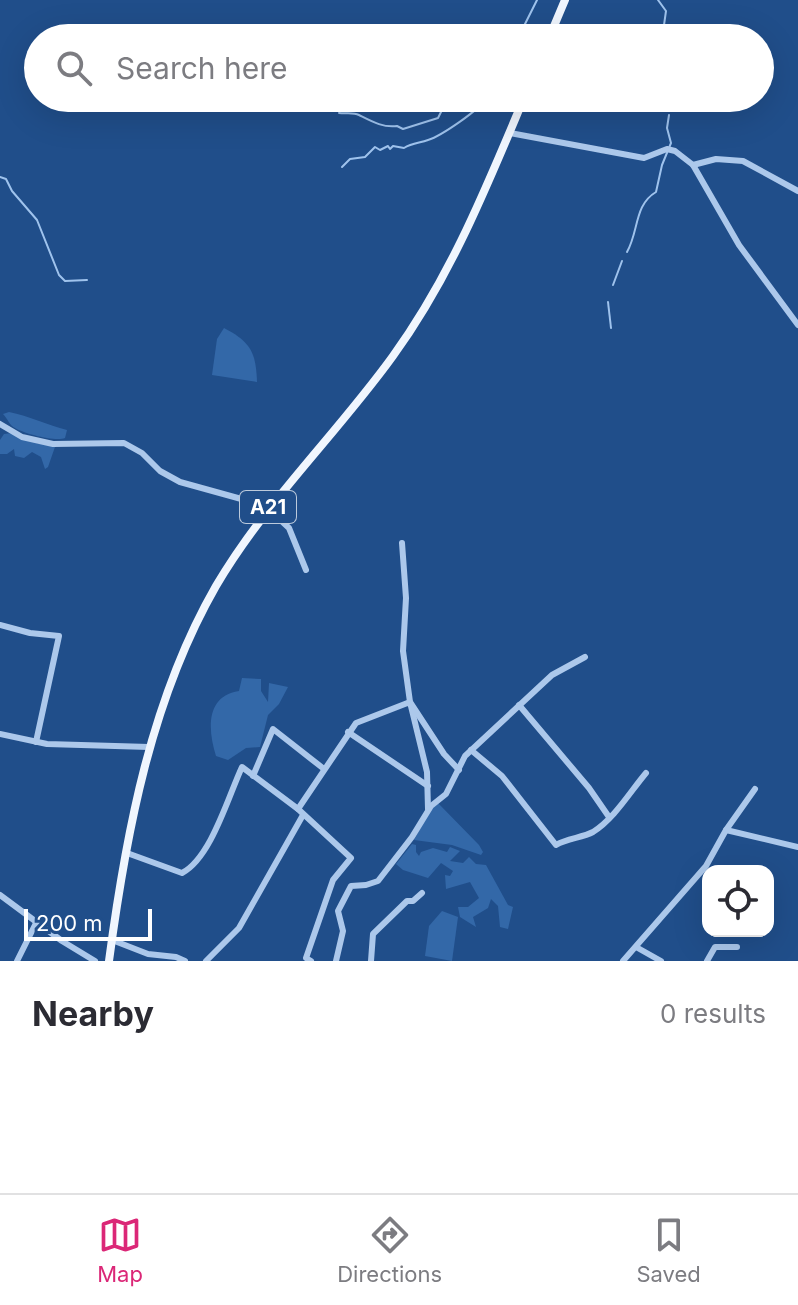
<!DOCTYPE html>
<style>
body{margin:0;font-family:Inter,sans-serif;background:#f7f7f7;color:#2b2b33}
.controls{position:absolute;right:24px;bottom:24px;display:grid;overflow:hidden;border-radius:16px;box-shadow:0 8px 32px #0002}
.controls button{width:72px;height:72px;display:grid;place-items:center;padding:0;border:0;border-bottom:2px solid #e1e1e2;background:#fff;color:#2b2b33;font:40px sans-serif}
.scale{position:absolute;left:24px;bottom:20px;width:128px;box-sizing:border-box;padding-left:8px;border:4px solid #fff;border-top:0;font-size:22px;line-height:28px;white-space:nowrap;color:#fff;-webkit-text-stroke:6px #204e8a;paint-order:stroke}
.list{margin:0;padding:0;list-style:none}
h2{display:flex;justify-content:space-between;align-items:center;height:104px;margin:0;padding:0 32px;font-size:34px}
h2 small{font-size:26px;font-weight:400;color:#7c7c81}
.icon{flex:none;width:44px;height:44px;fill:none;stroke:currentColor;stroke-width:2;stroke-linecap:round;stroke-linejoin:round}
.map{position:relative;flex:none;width:798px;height:961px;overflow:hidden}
.search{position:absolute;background:#fff;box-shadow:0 8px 32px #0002;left:24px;right:24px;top:24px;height:88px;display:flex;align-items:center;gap:20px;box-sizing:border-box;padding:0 28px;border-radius:44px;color:#7c7c81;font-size:30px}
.sheet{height:232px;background:#fff}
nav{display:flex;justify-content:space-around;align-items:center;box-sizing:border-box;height:112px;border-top:2px solid #e1e1e2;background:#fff;font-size:22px;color:#7c7c81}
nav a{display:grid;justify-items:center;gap:4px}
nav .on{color:#db2777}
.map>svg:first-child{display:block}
</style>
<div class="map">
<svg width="798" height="961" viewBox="0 0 798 961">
<rect width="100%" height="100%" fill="#204e8a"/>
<g fill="#3368a8">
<path d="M224,328c27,14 32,25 33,54l-45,-7 5,-36z"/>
<path d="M9,412c20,4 39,13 58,18l-2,8c-9,4 -40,-4 -50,-10 -6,-3 -7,-9 -12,-14z"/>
<polygon points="12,433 39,444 56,444 48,467 45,469 41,457 32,452 24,458 15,456 14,449 7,454 0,454 0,440 4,434"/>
<path d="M242,678l19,1v12l7,11 1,-19 19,4 -9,17 -11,11 -8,32 -14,1 -18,12 -12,-4c-8,-25 -11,-60 23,-65z"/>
<polygon points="437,802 479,845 483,852 481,855 452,845 414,840 430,810"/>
<polygon points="412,844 416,845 416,852 419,856 421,852 433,848 447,852 450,847 460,851 450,861 463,863 469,857 476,864 486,865 508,905 513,907 508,929 500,927 498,906 491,899 488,908 473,917 476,927 460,917 458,907 468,907 479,898 470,882 446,889 445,875 450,876 453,871 441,863 428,878 403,870 396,864"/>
<polygon points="442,911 458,917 452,961 425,956 429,926"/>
</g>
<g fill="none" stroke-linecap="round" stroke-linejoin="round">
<g stroke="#9fc3ed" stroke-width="2">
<polyline points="658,0 666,11 664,25 668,32 666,38"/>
<polyline points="518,38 537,0"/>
<polyline points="671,109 672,98"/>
<path d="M339,113c7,1 14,-1 20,2 12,6 24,13 38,11l6,3 35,-11 6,-12h12l12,-8"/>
<path d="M342,167l8,-8 15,-2 10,-10 5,3 8,-4 2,3 3,-3 11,2c8,-5 16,-5 24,-8 13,-4 53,-31 58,-42"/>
<polyline points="0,177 6,179 12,191 37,220 59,275 65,281 87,280"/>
<path d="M627,252c12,-21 7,-47 29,-60l6,-27 9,-22 -4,-15 2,-13"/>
<polyline points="613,285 622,261"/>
<polyline points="608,302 611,328"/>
</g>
<g stroke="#acc8eb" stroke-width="6">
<polyline points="510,133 644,158 667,149 675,151 693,165 739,245 798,325"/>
<polyline points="693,165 716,159 743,161 798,191"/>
<polyline points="0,424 22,437 53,444 124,443 142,453 160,471 180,482 245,500 273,513 289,528 306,570"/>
<polyline points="402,543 406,598 403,651 410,702 444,754 459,770"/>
<polyline points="0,625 30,633 59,636 36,742"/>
<polyline points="519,705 589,788 609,817"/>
<polyline points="348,732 428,786"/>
<polyline points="0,734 47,744 149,747"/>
<path d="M471,750l31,26 54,69c11,-7 26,-7 37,-13 21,-13 37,-40 53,-59"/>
<polyline points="253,776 273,729 324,769"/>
<polyline points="298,809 356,723 410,702 427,772 428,809"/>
<polyline points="726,830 798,847"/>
<path d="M127,853l55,20c29,-15 46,-76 60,-106l56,42 53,49 -18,22 -27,78 5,3"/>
<polyline points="0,895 62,941 95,961"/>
<polyline points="112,940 148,954 176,957 185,961"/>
<polyline points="636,947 661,961"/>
<polyline points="17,961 37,921"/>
<polyline points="206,961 239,928 303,815"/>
<polyline points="336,961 343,931 338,911 351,886 366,885 378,881 412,837 431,806 446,794 465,756 552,675 585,657"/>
<polyline points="371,961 373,934 407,901 413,901 422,893"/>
<polyline points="623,961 706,866 726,830 755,789"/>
<polyline points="707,961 715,947 737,947"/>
</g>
<g stroke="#f0f6fe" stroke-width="8">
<polyline points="549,38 565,0"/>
<path d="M109,961c17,-128 42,-262 107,-375 50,-85 120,-151 177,-230 58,-80 93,-168 131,-258"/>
</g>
</g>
<g text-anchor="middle" stroke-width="6" stroke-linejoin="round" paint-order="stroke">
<rect fill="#204e8a" stroke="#bccadc" stroke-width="2" x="240" y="491" width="56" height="32" rx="6"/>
<g font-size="20" font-weight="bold" fill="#fff">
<text x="268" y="514">A21</text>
</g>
</g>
</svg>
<div class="controls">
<button><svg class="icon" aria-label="locate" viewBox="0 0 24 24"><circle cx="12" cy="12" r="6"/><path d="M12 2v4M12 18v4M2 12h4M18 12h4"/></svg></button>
</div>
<div class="scale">200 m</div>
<div class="search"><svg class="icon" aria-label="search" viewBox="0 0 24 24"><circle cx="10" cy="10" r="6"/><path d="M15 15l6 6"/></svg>Search here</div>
</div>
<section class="sheet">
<h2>Nearby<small>0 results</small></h2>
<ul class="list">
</ul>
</section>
<nav>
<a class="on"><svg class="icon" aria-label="map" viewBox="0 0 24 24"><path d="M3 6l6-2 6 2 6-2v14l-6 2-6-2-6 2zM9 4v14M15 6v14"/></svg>Map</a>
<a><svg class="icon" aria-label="directions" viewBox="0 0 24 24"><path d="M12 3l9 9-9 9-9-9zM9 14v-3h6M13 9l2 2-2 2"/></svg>Directions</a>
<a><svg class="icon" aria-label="saved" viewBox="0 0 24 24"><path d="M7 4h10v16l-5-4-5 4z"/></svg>Saved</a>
</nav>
